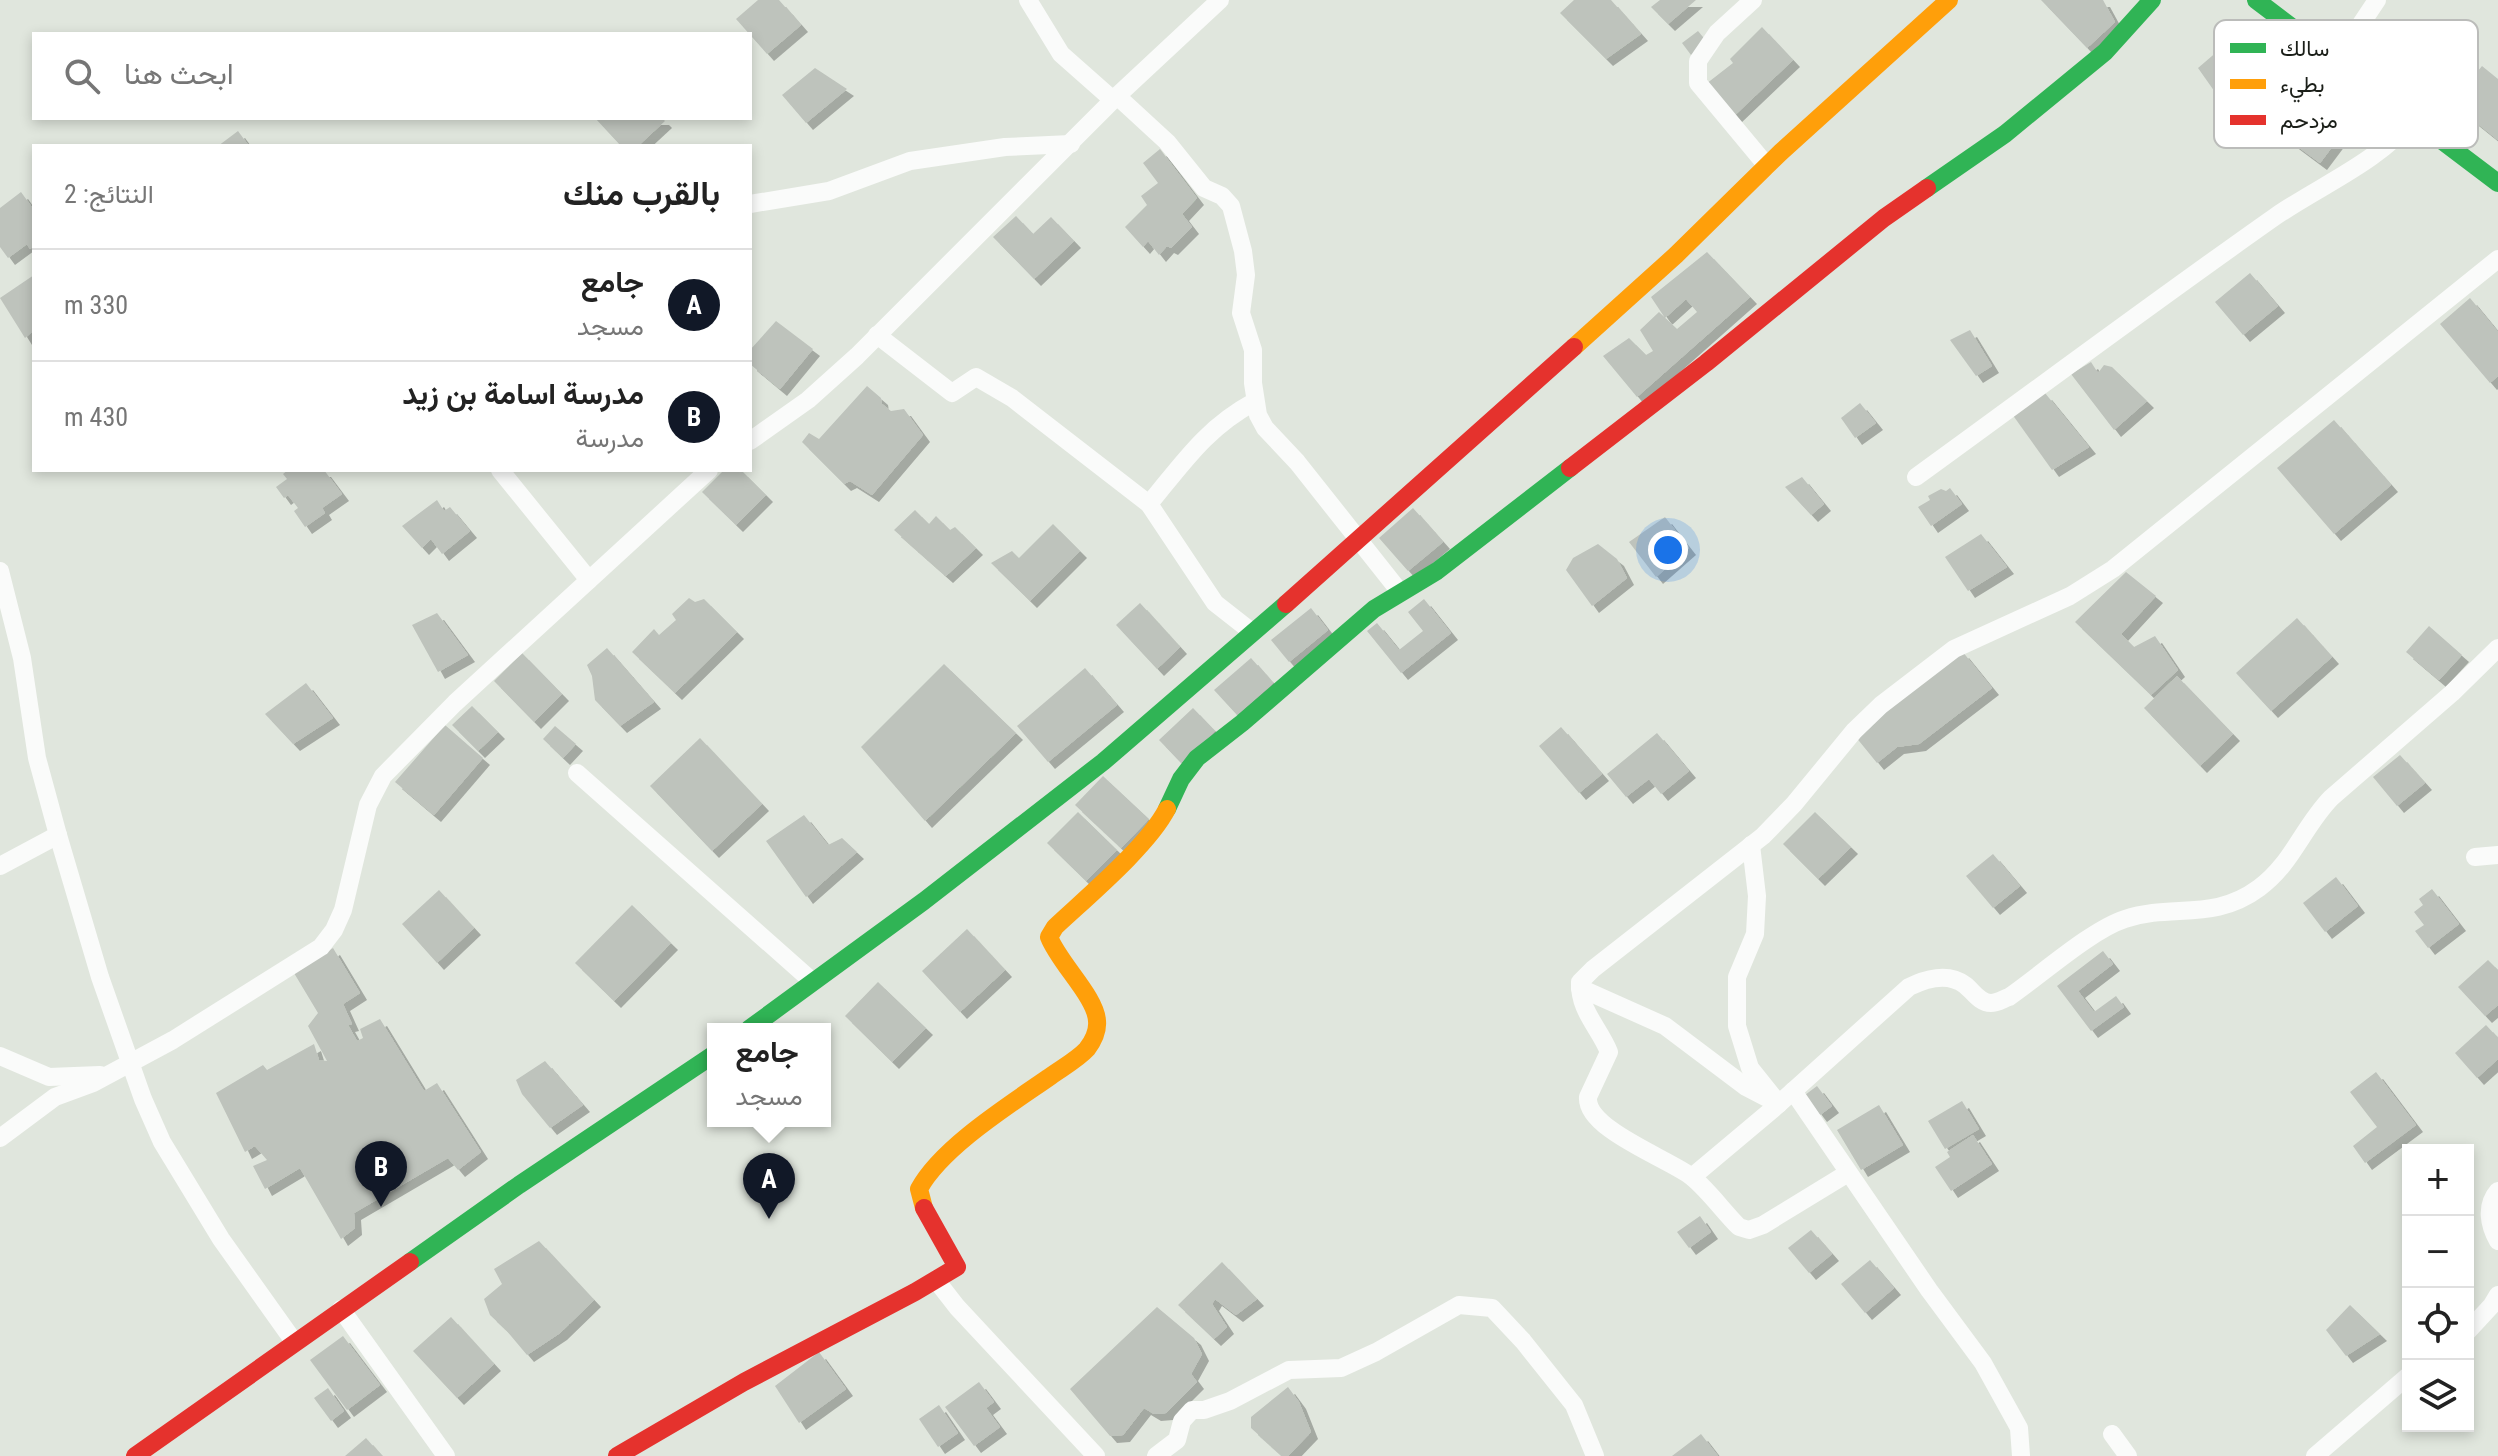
<!DOCTYPE html>
<html lang="ar">
<meta charset="utf-8">
<style>
body{margin:0;font-family:"Roboto Condensed",Vazirmatn,sans-serif;background:#f6f6f6;color:#222;direction:rtl}
.controls{position:absolute;right:24px;bottom:24px;display:grid;overflow:hidden;border-radius:0px;box-shadow:0 4px 12px #0003}
.controls button{width:72px;height:72px;display:grid;place-items:center;padding:0;border:0;border-bottom:2px solid #e0e0e0;background:#fff;color:#222;font:40px sans-serif}
.you{position:absolute;left:1668px;top:550px;width:28px;height:28px;margin:-20px;border:6px solid #fff;border-radius:50%;background:#1a73e8;box-shadow:0 0 0 12px #1a73e833}
.badge{display:grid;place-items:center;width:52px;height:52px;border-radius:50%;background:#111827;color:#fff;font-size:26px;font-weight:700}
.pin{position:absolute;translate:-50% -66px;filter:drop-shadow(0 2px 4px #0008)}
.pin::after{content:'';position:absolute;top:42px;width:28px;height:24px;background:inherit;clip-path:polygon(0 0,100% 0,50% 100%)}
.popup{position:absolute;left:707px;top:1023px;width:124px;height:104px;box-sizing:border-box;display:grid;place-content:center;border-radius:0px;background:#fff;filter:drop-shadow(0 2px 6px #0005);font-size:26px;white-space:nowrap;color:#767676}
.popup b{font-size:30px;color:#222}
.popup::after{content:'';position:absolute;left:50%;top:100%;margin-left:-16px;border:16px solid transparent;border-top-color:#fff}
.list{margin:0;padding:0;list-style:none}
h2{display:flex;justify-content:space-between;align-items:center;height:104px;margin:0;padding:0 32px;font-size:34px}
h2 small{font-size:26px;font-weight:400;color:#767676}
.list li{display:grid;grid-template-columns:52px 1fr auto;gap:24px;align-items:center;box-sizing:border-box;height:112px;padding:0 32px;border-top:2px solid #e0e0e0}
.list b{display:block;font-size:30px;white-space:nowrap}
.list p{margin:0;font-size:26px;white-space:nowrap;color:#767676}
.list em{font-size:26px;font-style:normal;color:#767676}
.icon{flex:none;width:44px;height:44px;fill:none;stroke:currentColor;stroke-width:2;stroke-linecap:round;stroke-linejoin:round}
.map{position:relative;flex:none;width:2498px;height:1456px;overflow:hidden;direction:ltr}
.search{position:absolute;background:#fff;box-shadow:0 4px 12px #0003;left:32px;top:32px;width:720px;height:88px;display:flex;align-items:center;gap:20px;box-sizing:border-box;padding:0 28px;border-radius:0px;color:#767676;font-size:30px}
.panel{position:absolute;background:#fff;box-shadow:0 4px 12px #0003;left:32px;top:144px;width:720px;height:328px;border-radius:0px;direction:rtl}
.map>svg:first-child{display:block}
</style>
<div class="map">
<svg width="2498" height="1456" viewBox="0 0 2498 1456">
<defs>
<filter id="shadow"><feDropShadow dx="7" dy="7" stdDeviation="0" flood-color="#0004"/></filter>
</defs>
<rect width="100%" height="100%" fill="#e0e6dd"/>
<g fill="#bec3bc" filter="url(#shadow)">
<polygon points="758,0 779,0 801,25 767,54 736,19"/>
<polygon points="1574,0 1611,0 1641,34 1606,59 1560,13"/>
<polygon points="1660,0 1696,0 1668,24 1651,7"/>
<polygon points="2041,0 2103,0 2115,22 2087,48"/>
<polygon points="1762,27 1793,60 1733,117 1706,84 1733,63 1730,59"/>
<polygon points="1698,31 1708,43 1691,55 1682,43"/>
<polygon points="2226,44 2270,83 2229,112 2198,68"/>
<polygon points="2482,66 2498,79 2498,140 2452,103"/>
<polygon points="815,68 847,89 806,123 782,95"/>
<polygon points="2289,77 2347,127 2320,163 2257,116"/>
<polygon points="595,118 662,118 665,121 638,146 621,146"/>
<polygon points="238,131 249,146 218,146"/>
<polygon points="1160,149 1197,198 1182,214 1192,227 1171,248 1167,246 1159,255 1148,241 1143,247 1125,227 1147,205 1141,196 1158,183 1143,163"/>
<polygon points="21,192 34,210 34,246 30,249 27,244 8,258 0,247 0,208"/>
<polygon points="1016,216 1033,234 1051,217 1074,241 1034,279 993,237"/>
<polygon points="1707,252 1750,297 1637,397 1603,356 1629,338 1646,355 1653,351 1640,330 1659,312 1677,329 1697,312 1686,299 1665,318 1651,297"/>
<polygon points="2250,273 2278,306 2243,335 2215,302"/>
<polygon points="34,275 34,330 25,338 0,298"/>
<polygon points="2470,298 2498,332 2498,376 2490,383 2440,324"/>
<polygon points="776,321 813,349 780,389 750,364 750,350"/>
<polygon points="1970,330 1992,366 1976,376 1950,340"/>
<polygon points="2091,362 2098,373 2104,365 2112,367 2147,401 2114,430 2071,374"/>
<polygon points="867,386 881,398 882,404 891,411 904,409 923,435 872,495 850,481 844,484 802,442 809,433 819,439"/>
<polygon points="2045,393 2089,447 2052,470 2012,414"/>
<polygon points="1860,403 1876,423 1855,438 1841,418"/>
<polygon points="2334,420 2391,485 2334,534 2277,468"/>
<polygon points="288,470 324,470 342,494 322,508 325,513 305,527 294,511 298,508 288,495 284,498 276,487 287,479 283,474"/>
<polygon points="724,470 741,470 766,495 736,525 702,492"/>
<polygon points="1802,477 1824,504 1811,515 1785,487"/>
<polygon points="1950,488 1962,504 1931,526 1918,507 1930,500 1928,496 1941,489 1946,491"/>
<polygon points="437,500 444,511 450,507 470,531 442,554 431,539 422,548 402,526"/>
<polygon points="1413,508 1443,542 1408,571 1379,538"/>
<polygon points="915,510 929,524 936,516 950,530 955,527 976,548 946,576 894,530"/>
<polygon points="1665,517 1689,548 1656,577 1629,542"/>
<polygon points="1053,524 1080,551 1030,601 991,563 1012,551 1019,558"/>
<polygon points="1981,534 2007,567 1968,591 1945,557"/>
<polygon points="1598,544 1617,559 1627,578 1592,606 1566,570 1573,558"/>
<polygon points="2126,572 2156,596 2121,634 2134,647 2155,636 2178,670 2151,695 2075,622"/>
<polygon points="689,598 695,602 704,599 737,632 675,693 632,652 654,629 659,635 676,620 672,614"/>
<polygon points="1424,599 1451,633 1401,673 1367,631 1377,623 1399,650 1423,631 1408,612"/>
<polygon points="1140,603 1180,647 1157,669 1116,625"/>
<polygon points="1311,608 1328,630 1289,662 1271,640"/>
<polygon points="437,613 468,655 438,672 412,625"/>
<polygon points="2297,618 2332,657 2271,711 2236,673"/>
<polygon points="2429,626 2462,655 2439,680 2406,652"/>
<polygon points="607,648 654,702 620,726 595,700 592,676 587,665"/>
<polygon points="1962,651 1992,688 1919,744 1897,747 1877,763 1855,736"/>
<polygon points="522,653 562,694 534,722 494,681"/>
<polygon points="1251,658 1273,683 1237,715 1214,690"/>
<polygon points="944,664 1016,733 925,821 861,747"/>
<polygon points="1085,668 1117,705 1048,762 1017,726"/>
<polygon points="2177,676 2233,734 2200,766 2144,708"/>
<polygon points="306,683 333,718 293,744 265,714"/>
<polygon points="472,706 498,732 478,751 452,725"/>
<polygon points="1193,708 1215,731 1181,763 1159,740"/>
<polygon points="445,725 483,758 434,815 395,782"/>
<polygon points="555,726 576,744 563,758 543,739"/>
<polygon points="1561,727 1602,774 1579,793 1539,746"/>
<polygon points="1657,733 1689,771 1661,794 1649,779 1626,797 1607,774"/>
<polygon points="700,738 762,804 712,851 650,786"/>
<polygon points="2400,755 2425,783 2397,806 2373,777"/>
<polygon points="1103,776 1149,819 1121,848 1075,805"/>
<polygon points="1078,812 1117,850 1086,881 1047,843"/>
<polygon points="1815,812 1851,847 1818,879 1783,844"/>
<polygon points="804,815 828,845 842,838 857,852 806,897 766,841"/>
<polygon points="1993,854 2020,886 1993,908 1966,876"/>
<polygon points="2336,877 2358,906 2325,932 2303,903"/>
<polygon points="2432,889 2459,924 2428,948 2415,931 2424,925 2414,912 2423,905 2419,899"/>
<polygon points="439,890 474,928 437,963 402,924"/>
<polygon points="632,905 671,943 614,1001 575,963"/>
<polygon points="967,929 1005,970 960,1012 922,971"/>
<polygon points="333,948 360,993 343,1004 352,1024 348,1025 357,1041 363,1038 360,1029 380,1019 424,1091 437,1083 481,1152 458,1170 448,1158 354,1213 355,1228 341,1239 300,1168 265,1189 253,1166 267,1160 255,1146 245,1152 216,1093 263,1065 267,1070 314,1044 319,1060 327,1061 308,1026 318,1013 294,973"/>
<polygon points="2103,951 2113,964 2078,991 2094,1012 2116,996 2124,1007 2091,1031 2057,986"/>
<polygon points="2488,960 2498,970 2498,1005 2485,1016 2458,987"/>
<polygon points="878,982 926,1028 892,1062 845,1016"/>
<polygon points="2486,1025 2498,1038 2498,1059 2477,1078 2455,1053"/>
<polygon points="545,1061 583,1105 550,1128 522,1094 516,1080"/>
<polygon points="2376,1072 2416,1125 2365,1163 2353,1146 2377,1127 2350,1092"/>
<polygon points="1817,1086 1832,1106 1820,1115 1805,1095"/>
<polygon points="1962,1101 1979,1129 1945,1149 1928,1121"/>
<polygon points="1879,1105 1903,1145 1861,1170 1837,1130"/>
<polygon points="1973,1135 1992,1164 1951,1191 1935,1167 1950,1157 1947,1152"/>
<polygon points="1700,1216 1711,1232 1689,1248 1677,1232"/>
<polygon points="1811,1230 1832,1254 1809,1273 1788,1248"/>
<polygon points="539,1241 594,1300 560,1333 527,1355 506,1330 490,1315 484,1299 502,1284 494,1269"/>
<polygon points="1870,1260 1894,1288 1865,1313 1841,1284"/>
<polygon points="1222,1262 1257,1299 1236,1315 1215,1299 1212,1304 1227,1327 1214,1339 1178,1305"/>
<polygon points="2350,1305 2380,1334 2346,1356 2326,1330"/>
<polygon points="1157,1307 1194,1338 1202,1354 1191,1374 1197,1382 1166,1413 1154,1414 1144,1408 1123,1435 1110,1436 1070,1389"/>
<polygon points="451,1317 494,1364 457,1398 413,1351"/>
<polygon points="343,1336 380,1385 347,1410 310,1360"/>
<polygon points="819,1352 846,1389 799,1423 775,1386"/>
<polygon points="979,1382 994,1402 986,1408 1000,1427 974,1446 945,1407"/>
<polygon points="1288,1387 1299,1402 1311,1432 1288,1456 1282,1456 1251,1428 1251,1417"/>
<polygon points="328,1388 344,1411 331,1421 314,1398"/>
<polygon points="939,1405 958,1433 938,1447 919,1419"/>
<polygon points="1701,1434 1718,1456 1672,1456"/>
<polygon points="366,1438 382,1456 345,1456"/>
</g>
<g fill="none" stroke-linecap="round" stroke-linejoin="round">
<g stroke="#fafbfa" stroke-width="18">
<polyline points="1028,0 1061,54 1113,100"/>
<polyline points="1753,0 1717,33 1698,61 1698,83 1767,166"/>
<polyline points="2337,60 2377,0"/>
<polyline points="1117,96 1167,142 1204,188 1222,196 1231,206 1243,251 1246,275 1241,313 1253,350 1253,383 1258,415 1265,428 1297,462 1400,592"/>
<polyline points="750,204 829,191 910,161 1005,147 1071,144"/>
<polyline points="877,335 952,393 976,377 1012,398 1149,504 1215,603 1252,632"/>
<polyline points="750,441 808,400 857,356 1117,96 1220,0"/>
<polyline points="500,470 589,580"/>
<path d="M1916,477c120,-87 239,-176 360,-261 47,-32 102,-54 138,-98"/>
<path d="M1149,504c34,-41 57,-76 105,-102"/>
<polyline points="0,571 22,658 37,758 58,835 100,977 143,1099 162,1142 221,1239 295,1343"/>
<polyline points="577,773 813,982"/>
<polyline points="1751,845 1757,896 1755,934 1737,977 1737,1026 1750,1068 1779,1104"/>
<polyline points="2475,857 2498,855"/>
<polyline points="0,866 58,835"/>
<polyline points="1580,988 1665,1026 1746,1087 1773,1101"/>
<polyline points="0,1056 49,1077 100,1075"/>
<polyline points="1793,1091 1929,1290 1983,1363 2019,1428 2021,1456"/>
<polyline points="0,1138 55,1097 93,1083 173,1040 321,947 334,930 343,910 368,805 383,776 455,703 709,470"/>
<path d="M1848,1173l-85,52 -14,5 -10,-3c-16,-16 -30,-36 -47,-50 -23,-18 -107,-48 -104,-80l21,-45c-10,-25 -30,-41 -29,-70l13,-13 170,-133 31,-32 60,-73 27,-26 73,-56 116,-53 43,-27 385,-310"/>
<path d="M1692,1177l81,-68 136,-122c16,-8 39,-15 56,-2 8,6 14,18 26,18 6,0 12,-4 18,-6 32,-22 82,-67 116,-78 48,-16 88,3 134,-31 33,-24 44,-61 72,-90l121,-105 46,-45"/>
<path d="M2498,1191c-13,15 -9,34 0,50"/>
<polyline points="936,1280 957,1307 1096,1456"/>
<polyline points="341,1309 446,1456"/>
<polyline points="2468,1331 2492,1305 2498,1295"/>
<polyline points="2112,1434 2128,1456"/>
<polyline points="1156,1456 1177,1440 1182,1421 1192,1410 1204,1410 1230,1401 1289,1370 1341,1368 1376,1352 1459,1305 1492,1308 1523,1341 1574,1405 1595,1456"/>
<polyline points="2315,1456 2408,1376"/>
</g>
<g stroke="#30b455" stroke-width="18">
<polyline points="2256,0 2498,183"/>
<polyline points="1927,188 2005,134 2105,52 2152,0"/>
<polyline points="1167,809 1181,779 1197,758 1242,723 1374,609 1437,571 1570,468"/>
<polyline points="749,1029 924,901 1103,762 1286,604"/>
<polyline points="410,1262 519,1185 713,1055"/>
</g>
<g stroke="#ff9f0a" stroke-width="18">
<polyline points="1574,347 1676,255 1781,152 1949,0"/>
<path d="M924,1208l-5,-19c22,-41 90,-84 129,-111 12,-9 29,-18 39,-29 6,-8 11,-18 10,-28 -1,-24 -38,-58 -48,-84l6,-10c32,-30 93,-81 112,-118"/>
</g>
<g stroke="#e5322d" stroke-width="18">
<polyline points="1570,468 1706,363 1884,218 1927,188"/>
<polyline points="1286,604 1574,347"/>
<polyline points="135,1456 410,1262"/>
<polyline points="617,1456 744,1382 915,1292 957,1267 924,1208"/>
</g>
</g>
<rect x="2214" y="20" width="264" height="128" rx="12" fill="#fff" stroke="#bbbcba" stroke-width="2"/>
<rect x="2230" y="43" width="36" height="10" fill="#30b455"/>
<rect x="2230" y="79" width="36" height="10" fill="#ff9f0a"/>
<rect x="2230" y="115" width="36" height="10" fill="#e5322d"/>
<g font-size="22" fill="#1b1f19">
<text x="2280" y="56">سالك</text>
<text x="2280" y="92">بطيء</text>
<text x="2280" y="128">مزدحم</text>
</g>
</svg>
<div class="controls">
<button>+</button>
<button>−</button>
<button><svg class="icon" aria-label="locate" viewBox="0 0 24 24"><circle cx="12" cy="12" r="6"/><path d="M12 2v4M12 18v4M2 12h4M18 12h4"/></svg></button>
<button><svg class="icon" aria-label="layers" viewBox="0 0 24 24"><path d="M12 4l9 5-9 5-9-5zM3 14l9 5 9-5"/></svg></button>
</div>
<div class="you"></div>
<div class="pin badge" style="left:769px;top:1219px">A</div>
<div class="popup"><b>جامع</b>مسجد</div>
<div class="pin badge" style="left:381px;top:1207px">B</div>
<div class="search"><svg class="icon" aria-label="search" viewBox="0 0 24 24"><circle cx="10" cy="10" r="6"/><path d="M15 15l6 6"/></svg>ابحث هنا</div>
<section class="panel">
<h2>بالقرب منك<small>النتائج: 2</small></h2>
<ul class="list">
<li><span class="badge">A</span><div><b>جامع</b><p>مسجد</p></div><em>330 m</em></li>
<li><span class="badge">B</span><div><b>مدرسة اسامة بن زيد</b><p>مدرسة</p></div><em>430 m</em></li>
</ul>
</section>
</div>
